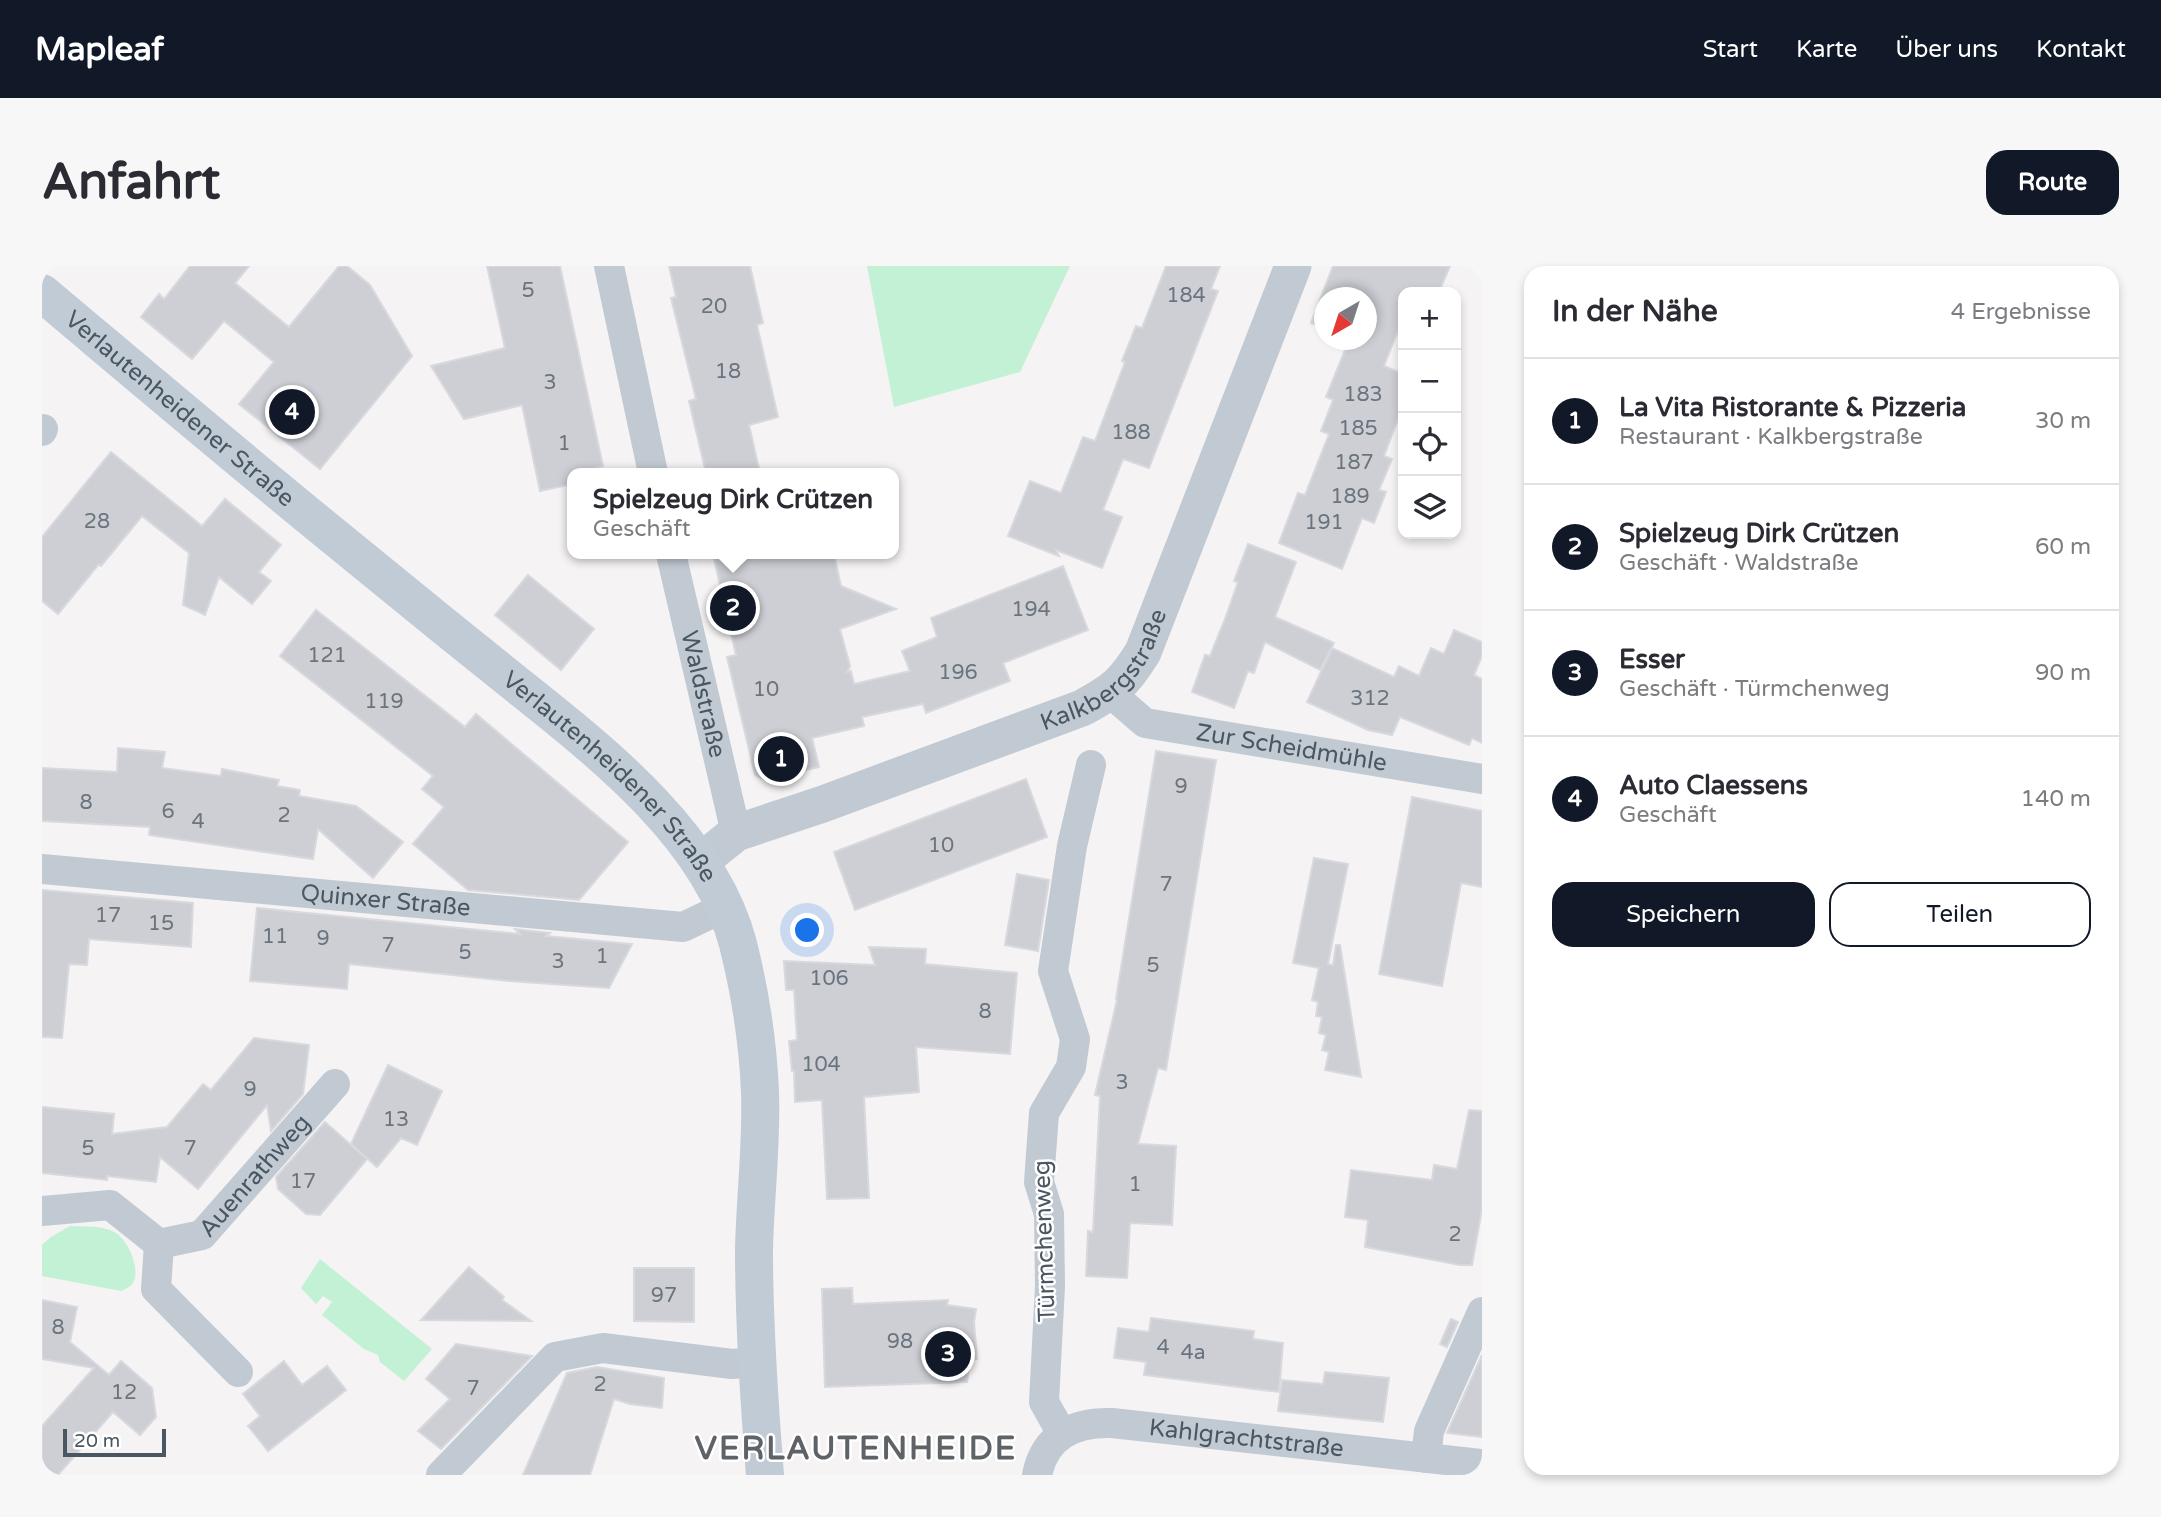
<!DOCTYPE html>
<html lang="de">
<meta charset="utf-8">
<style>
body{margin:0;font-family:"Varela Round",sans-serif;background:#f7f7f7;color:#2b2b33}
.controls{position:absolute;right:21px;top:21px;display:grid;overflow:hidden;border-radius:14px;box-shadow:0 4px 10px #0003}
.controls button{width:63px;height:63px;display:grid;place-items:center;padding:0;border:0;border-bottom:2px solid #e1e1e2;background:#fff;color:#2b2b33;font:35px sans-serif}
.compass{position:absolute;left:1272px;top:21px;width:63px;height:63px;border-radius:50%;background:#fff;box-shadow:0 4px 10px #0003;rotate:219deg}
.scale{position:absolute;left:21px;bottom:18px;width:103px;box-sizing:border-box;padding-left:7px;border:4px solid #4a5661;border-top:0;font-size:19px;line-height:24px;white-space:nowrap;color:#4a5661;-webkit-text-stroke:5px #fff;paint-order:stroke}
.you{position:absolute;left:766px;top:665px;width:24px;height:24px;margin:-18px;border:5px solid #fff;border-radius:50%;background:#1a73e8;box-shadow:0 0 0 10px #1a73e833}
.badge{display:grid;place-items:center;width:46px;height:46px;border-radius:50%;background:#111827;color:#fff;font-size:23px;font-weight:700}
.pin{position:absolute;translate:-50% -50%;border:4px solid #fff;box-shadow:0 2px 7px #0006}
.popup{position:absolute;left:525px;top:202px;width:332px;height:91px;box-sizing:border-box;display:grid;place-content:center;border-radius:14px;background:#fff;filter:drop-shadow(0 2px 5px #0005);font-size:23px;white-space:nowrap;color:#7c7c81}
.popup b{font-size:26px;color:#2b2b33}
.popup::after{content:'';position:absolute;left:50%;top:100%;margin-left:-14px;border:14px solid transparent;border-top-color:#fff}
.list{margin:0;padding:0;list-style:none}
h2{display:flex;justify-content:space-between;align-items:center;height:91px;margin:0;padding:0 28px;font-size:30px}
h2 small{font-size:23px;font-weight:400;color:#7c7c81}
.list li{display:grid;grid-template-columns:46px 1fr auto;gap:21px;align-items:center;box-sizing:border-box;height:126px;padding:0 28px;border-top:2px solid #e1e1e2}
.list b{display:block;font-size:26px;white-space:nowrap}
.list p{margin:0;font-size:23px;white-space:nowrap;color:#7c7c81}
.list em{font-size:23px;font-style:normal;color:#7c7c81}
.actions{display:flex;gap:14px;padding:21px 28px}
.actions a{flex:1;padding:16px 0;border:2px solid #111827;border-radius:21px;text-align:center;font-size:24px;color:#111827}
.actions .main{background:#111827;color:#fff}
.icon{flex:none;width:38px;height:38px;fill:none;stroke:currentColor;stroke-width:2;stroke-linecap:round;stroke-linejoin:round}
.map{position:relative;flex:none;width:1440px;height:1209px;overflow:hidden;border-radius:21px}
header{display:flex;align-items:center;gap:42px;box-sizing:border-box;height:98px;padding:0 35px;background:#111827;color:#fff}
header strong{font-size:33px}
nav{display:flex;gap:38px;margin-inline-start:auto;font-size:24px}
.intro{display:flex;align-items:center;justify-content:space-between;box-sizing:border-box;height:168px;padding:0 42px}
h1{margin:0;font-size:49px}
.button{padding:18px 32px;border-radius:21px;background:#111827;color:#fff;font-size:24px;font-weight:700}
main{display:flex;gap:42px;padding:0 42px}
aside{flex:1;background:#fff;border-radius:21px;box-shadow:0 4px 10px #0003}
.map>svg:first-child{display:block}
</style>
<header>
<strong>Mapleaf</strong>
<nav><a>Start</a><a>Karte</a><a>Über uns</a><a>Kontakt</a></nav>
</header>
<div class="intro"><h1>Anfahrt</h1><a class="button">Route</a></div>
<main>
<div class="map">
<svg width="1440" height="1209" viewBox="0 0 1440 1209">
<rect width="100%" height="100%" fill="#f5f3f3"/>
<g fill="#c3f1d5">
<polygon points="825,0 1028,0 978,106 852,141"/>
<path d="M28,960c14,1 32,-1 44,6 13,6 26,35 20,49 -2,5 -8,8 -13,10l-79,-15v-31l9,-8z"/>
<polygon points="278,993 390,1083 362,1115 338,1096 336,1089 322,1083 280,1049 290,1036 281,1030 274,1038 259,1022"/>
</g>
<g fill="#cdcfd5" stroke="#d7d9de" stroke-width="2">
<polygon points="148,0 207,0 193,17 247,61 297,0 305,0 328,19 370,90 278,203 197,138 232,96 182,55 150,93 99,51 117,28 122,33"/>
<polygon points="445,0 518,0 561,200 530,207 530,218 498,225 480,139 422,153 389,100 463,82"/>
<polygon points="627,0 708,0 721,57 715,59 736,151 707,159 718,207 664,207 647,135 654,133 629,32 634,31"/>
<polygon points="1124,0 1178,0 1169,23 1176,25 1107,202 1081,193 1061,244 1080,251 1060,302 1014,284 1017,290 966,270 988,215 1019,227 1041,171 1053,175 1083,96 1080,95 1094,60 1100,62"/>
<polygon points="1291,0 1408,0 1397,26 1361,26 1361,52 1342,100 1361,108 1361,140 1342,190 1350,193 1337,224 1344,226 1332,257 1320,252 1300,303 1237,277 1256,227 1263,229 1287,168 1279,165 1291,134 1284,131 1307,74 1325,74 1325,32 1283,32 1283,63 1269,57"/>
<polygon points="69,186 160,260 183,233 239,279 217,306 229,315 210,338 177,311 163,349 141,339 147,287 100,250 59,300 57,298 16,348 0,335 0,271"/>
<polygon points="1206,278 1254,296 1233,351 1292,377 1278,404 1223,376 1212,407 1206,405 1192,442 1150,426 1163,389 1168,390 1183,353 1196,316 1192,315"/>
<polygon points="671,288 792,288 799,320 854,343 798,363 808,400 805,406 809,405 812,418 868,405 860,385 895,371 889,352 1021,300 1046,364 961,397 968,415 884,447 881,438 820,451 822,460 770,472 777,501 723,514 713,509 685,391 694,389"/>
<polygon points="486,309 552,363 519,404 453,349"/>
<polygon points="274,344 423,461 434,448 586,576 537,634 426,624 371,578 402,541 380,523 391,510 238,390"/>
<polygon points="1412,364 1440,376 1440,390 1432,409 1440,413 1440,477 1430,472 1427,479 1358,451 1350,469 1326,464 1265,436 1290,382 1352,411 1357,400 1377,410 1389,382 1402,388"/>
<polygon points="76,482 123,486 120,502 179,510 180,503 237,514 235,520 258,524 257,530 314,540 361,576 331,612 276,563 271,593 107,569 108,561 0,555 0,502 75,506"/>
<polygon points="1114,485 1174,494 1124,804 1116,802 1096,878 1134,880 1130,959 1088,957 1085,1012 1044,1010 1046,965 1051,966 1058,830 1053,829 1075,734 1074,733"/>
<polygon points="984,513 1005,571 813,644 792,586"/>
<polygon points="1370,531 1440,545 1440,621 1419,617 1400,720 1337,708"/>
<polygon points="1272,592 1306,598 1286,698 1291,699 1294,679 1298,679 1319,811 1283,804 1287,786 1280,784 1284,769 1277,767 1280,751 1274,750 1276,736 1270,734 1277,702 1251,697"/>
<polygon points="975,608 1007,614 996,685 963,679"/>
<polygon points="0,624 151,637 149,681 47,673 45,699 27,698 20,772 0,771"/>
<polygon points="215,642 478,668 473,663 508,667 504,670 590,678 567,722 467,715 307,698 305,723 208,715"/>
<polygon points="827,681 884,683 883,698 975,707 968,788 874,781 877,826 822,831 827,932 785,933 780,834 753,836 752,805 750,805 747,775 755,774 752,724 744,724 742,695 833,699"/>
<polygon points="212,772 267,779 261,828 229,865 225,839 156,923 118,891 114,916 65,910 65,914 0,907 0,841 72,848 70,868 125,861 161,818 169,824"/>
<polygon points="346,799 400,825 375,879 359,872 335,901 309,878"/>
<polygon points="1427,844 1440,845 1440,943 1430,999 1418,999 1323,981 1326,954 1303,951 1309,904 1390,914 1392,899 1415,903"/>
<polygon points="283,856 325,893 278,949 264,948 236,923 234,911"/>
<polygon points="427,1001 462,1031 460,1034 489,1055 379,1054"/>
<polygon points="592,1002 652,1002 652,1056 592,1055"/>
<polygon points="810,1022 811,1038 906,1034 905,1039 934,1043 932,1056 935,1093 928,1093 925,1116 783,1121 780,1023"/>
<polygon points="0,1034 35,1041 28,1076 67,1109 79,1095 110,1122 114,1151 98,1169 71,1146 16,1209 0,1209 0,1160 52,1102 0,1093"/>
<polygon points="1109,1052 1212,1065 1211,1073 1241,1077 1237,1126 1102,1109 1104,1096 1072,1092 1076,1062 1107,1066"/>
<polygon points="1409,1053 1416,1056 1405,1081 1398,1078"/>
<polygon points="414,1078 490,1090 399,1183 376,1165 408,1133 384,1113"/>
<polygon points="1440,1089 1440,1171 1405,1167"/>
<polygon points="242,1095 260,1119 285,1100 304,1124 226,1185 206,1160 218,1150 201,1128"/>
<polygon points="555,1101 622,1112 620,1142 588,1138 572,1133 548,1209 481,1209 525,1107"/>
<polygon points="1283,1106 1347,1112 1341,1156 1236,1145 1240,1114 1281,1118"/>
</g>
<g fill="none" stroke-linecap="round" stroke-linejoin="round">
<g stroke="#c1cad2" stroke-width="30">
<polyline points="567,0 611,207"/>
<polyline points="0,165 1,163"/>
<path id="s1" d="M629,288l65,279"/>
<path id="s2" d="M1071,425l10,13 22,19 337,56"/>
<path id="s3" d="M0,603l641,58 42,-20"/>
<path id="s4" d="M0,945l68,-6 49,39 43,-9 133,-151"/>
<polyline points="117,978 114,1023 196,1106"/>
<polyline points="1020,1168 1002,1136 1008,1020 1007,948 997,916 1002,847 1029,801 1033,773 1011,705 1030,580 1049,499"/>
<polyline points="1384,1192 1387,1165 1440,1046"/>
<polyline points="399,1209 513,1091 561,1082 690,1098 714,1096"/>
<path id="s5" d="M995,1209c8,-40 38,-53 75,-52l370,41"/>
</g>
<path stroke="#c1cad2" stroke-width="37" id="s6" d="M658,596l36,-29 87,-29 259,-96c32,-17 42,-25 61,-56l150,-386"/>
<path stroke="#c1cbd6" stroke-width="38" id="s7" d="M0,27c100,84 199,168 300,250 55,45 109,89 164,133 86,69 203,156 232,268 12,48 20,99 22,148 2,52 -5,106 -6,158 0,75 5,150 11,225"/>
</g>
<g text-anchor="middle" stroke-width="5" stroke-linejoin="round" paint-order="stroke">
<g font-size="21" fill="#6b747e">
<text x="486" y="31">5</text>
<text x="1144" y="36">184</text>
<text x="672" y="47">20</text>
<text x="686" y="112">18</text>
<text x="508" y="123">3</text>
<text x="1321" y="135">183</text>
<text x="1316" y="169">185</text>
<text x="1089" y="173">188</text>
<text x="522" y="184">1</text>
<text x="1312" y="203">187</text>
<text x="1308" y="237">189</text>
<text x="55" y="262">28</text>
<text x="1282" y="263">191</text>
<text x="989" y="350">194</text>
<text x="285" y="396">121</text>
<text x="916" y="413">196</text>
<text x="724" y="430">10</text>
<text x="1328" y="439">312</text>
<text x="342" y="442">119</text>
<text x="1139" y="527">9</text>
<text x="44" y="543">8</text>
<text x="126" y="552">6</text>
<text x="242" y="556">2</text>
<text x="156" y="562">4</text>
<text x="899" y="586">10</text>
<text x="1124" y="625">7</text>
<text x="66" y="656">17</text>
<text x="119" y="664">15</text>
<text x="233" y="677">11</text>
<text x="281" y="679">9</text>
<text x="346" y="686">7</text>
<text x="423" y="693">5</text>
<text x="560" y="697">1</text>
<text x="516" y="702">3</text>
<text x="1111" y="706">5</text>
<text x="787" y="719">106</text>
<text x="943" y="752">8</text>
<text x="779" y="805">104</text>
<text x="1080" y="823">3</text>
<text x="208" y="830">9</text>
<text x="354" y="860">13</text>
<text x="46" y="889">5</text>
<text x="148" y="889">7</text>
<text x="261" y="922">17</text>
<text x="1093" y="925">1</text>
<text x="1413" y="975">2</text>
<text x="622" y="1036">97</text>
<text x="16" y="1068">8</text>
<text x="858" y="1082">98</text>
<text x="1121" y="1088">4</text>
<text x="1151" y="1093">4a</text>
<text x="558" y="1125">2</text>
<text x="431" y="1129">7</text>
<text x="82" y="1133">12</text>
</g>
<g font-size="24" fill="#4a5661" stroke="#fff">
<text dy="8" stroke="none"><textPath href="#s7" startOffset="180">Verlautenheidener Straße</textPath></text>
<text dy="8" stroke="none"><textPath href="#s6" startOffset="457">Kalkbergstraße</textPath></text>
<text dy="8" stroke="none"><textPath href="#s1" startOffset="144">Waldstraße</textPath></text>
<text dy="8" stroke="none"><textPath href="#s2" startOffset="194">Zur Scheidmühle</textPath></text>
<text dy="8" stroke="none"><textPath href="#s7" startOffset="747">Verlautenheidener Straße</textPath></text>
<text dy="8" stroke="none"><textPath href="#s3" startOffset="345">Quinxer Straße</textPath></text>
<text dy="8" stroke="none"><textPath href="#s4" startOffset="254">Auenrathweg</textPath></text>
<text transform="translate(1002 975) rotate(-92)" y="8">Türmchenweg</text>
<text dy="8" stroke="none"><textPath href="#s5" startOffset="236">Kahlgrachtstraße</textPath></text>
</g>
<g font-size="32" font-weight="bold" letter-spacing="2" fill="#5f6368" stroke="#fff">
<text x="814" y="1193">VERLAUTENHEIDE</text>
</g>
</g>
</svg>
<div class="controls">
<button>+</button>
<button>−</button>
<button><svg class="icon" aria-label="locate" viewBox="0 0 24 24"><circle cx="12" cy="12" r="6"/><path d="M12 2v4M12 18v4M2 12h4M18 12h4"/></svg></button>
<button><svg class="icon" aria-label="layers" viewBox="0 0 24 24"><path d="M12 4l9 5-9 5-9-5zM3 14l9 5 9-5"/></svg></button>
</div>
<svg class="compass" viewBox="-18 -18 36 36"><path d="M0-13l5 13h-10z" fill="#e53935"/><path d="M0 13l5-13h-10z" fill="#7c7c81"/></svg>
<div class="scale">20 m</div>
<div class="you"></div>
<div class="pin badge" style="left:739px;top:493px">1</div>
<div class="pin badge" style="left:691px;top:342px">2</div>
<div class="popup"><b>Spielzeug Dirk Crützen</b>Geschäft</div>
<div class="pin badge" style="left:906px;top:1088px">3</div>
<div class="pin badge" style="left:250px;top:146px">4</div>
</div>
<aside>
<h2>In der Nähe<small>4 Ergebnisse</small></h2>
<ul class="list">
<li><span class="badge">1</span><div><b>La Vita Ristorante &amp; Pizzeria</b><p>Restaurant · Kalkbergstraße</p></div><em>30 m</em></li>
<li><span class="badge">2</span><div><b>Spielzeug Dirk Crützen</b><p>Geschäft · Waldstraße</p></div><em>60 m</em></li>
<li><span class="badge">3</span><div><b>Esser</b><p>Geschäft · Türmchenweg</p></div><em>90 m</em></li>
<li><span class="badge">4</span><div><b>Auto Claessens</b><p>Geschäft</p></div><em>140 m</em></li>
</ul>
<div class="actions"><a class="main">Speichern</a><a>Teilen</a></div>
</aside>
</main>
